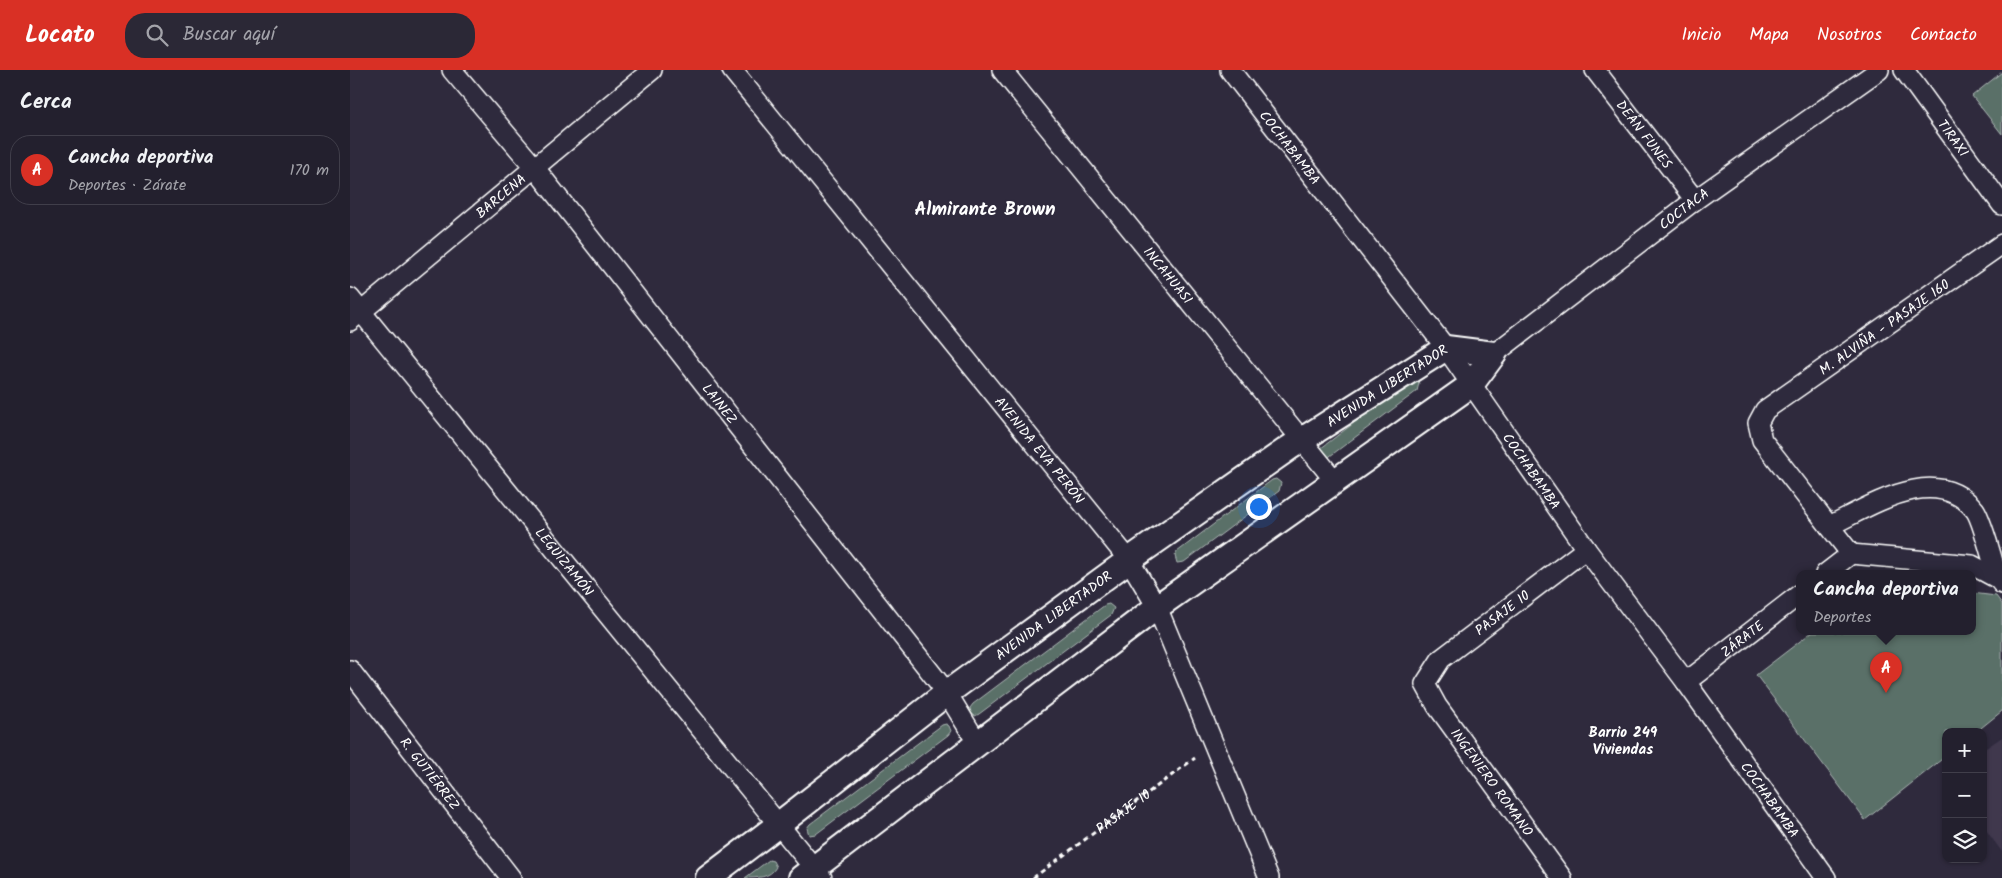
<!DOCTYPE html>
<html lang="es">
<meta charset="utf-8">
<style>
body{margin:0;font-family:Kalam,sans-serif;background:#2b2836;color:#f1f3f6}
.controls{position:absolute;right:15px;bottom:15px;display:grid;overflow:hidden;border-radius:10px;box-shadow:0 1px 4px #0004}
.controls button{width:45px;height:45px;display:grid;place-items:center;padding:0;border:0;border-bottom:1px solid #403e4a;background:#23202e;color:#f1f3f6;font:25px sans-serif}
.you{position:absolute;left:908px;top:436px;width:18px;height:18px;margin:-12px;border:4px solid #fff;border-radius:50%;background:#1a73e8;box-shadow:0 0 0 8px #1a73e833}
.badge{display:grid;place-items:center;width:32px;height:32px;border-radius:50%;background:#d93025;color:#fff;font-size:16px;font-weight:700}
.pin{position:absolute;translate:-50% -41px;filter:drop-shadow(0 1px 2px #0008)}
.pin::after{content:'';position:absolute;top:26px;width:18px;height:15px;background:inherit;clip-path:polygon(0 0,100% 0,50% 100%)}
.popup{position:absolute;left:1446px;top:500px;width:180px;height:65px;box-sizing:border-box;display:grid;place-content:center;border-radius:10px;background:#23202e;filter:drop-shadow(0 1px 4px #0005);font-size:16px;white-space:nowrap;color:#a3a3aa}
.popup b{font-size:19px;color:#f1f3f6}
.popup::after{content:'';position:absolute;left:50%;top:100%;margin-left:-10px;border:10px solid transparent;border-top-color:#23202e}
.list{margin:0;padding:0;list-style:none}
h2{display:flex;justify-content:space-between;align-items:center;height:65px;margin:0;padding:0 20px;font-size:21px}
h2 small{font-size:16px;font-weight:400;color:#a3a3aa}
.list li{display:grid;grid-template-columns:32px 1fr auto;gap:15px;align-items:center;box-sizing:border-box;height:70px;margin:0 10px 10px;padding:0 10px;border:1px solid #403e4a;border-radius:20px}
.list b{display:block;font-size:19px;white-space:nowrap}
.list p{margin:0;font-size:16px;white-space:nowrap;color:#a3a3aa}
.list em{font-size:16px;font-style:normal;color:#a3a3aa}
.icon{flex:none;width:28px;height:28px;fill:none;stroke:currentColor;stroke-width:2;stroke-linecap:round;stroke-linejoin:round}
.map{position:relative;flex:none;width:1652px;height:808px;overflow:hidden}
header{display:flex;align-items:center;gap:30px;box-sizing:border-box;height:70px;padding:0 25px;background:#d93025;color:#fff}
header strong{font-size:24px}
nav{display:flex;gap:28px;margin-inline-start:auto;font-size:18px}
.search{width:350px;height:45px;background:#2b2836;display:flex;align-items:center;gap:12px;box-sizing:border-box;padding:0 18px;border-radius:20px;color:#a3a3aa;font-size:19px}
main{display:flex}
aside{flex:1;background:#23202e}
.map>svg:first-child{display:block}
</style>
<header>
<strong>Locato</strong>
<div class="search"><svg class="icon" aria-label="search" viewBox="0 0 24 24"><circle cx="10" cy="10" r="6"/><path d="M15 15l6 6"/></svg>Buscar aquí</div>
<nav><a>Inicio</a><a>Mapa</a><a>Nosotros</a><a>Contacto</a></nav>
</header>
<main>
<aside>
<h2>Cerca<small></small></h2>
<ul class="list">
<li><span class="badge">A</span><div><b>Cancha deportiva</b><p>Deportes · Zárate</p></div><em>170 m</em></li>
</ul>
</aside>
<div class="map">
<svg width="1652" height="808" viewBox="0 0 1652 808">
<rect width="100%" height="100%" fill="#2f2a3d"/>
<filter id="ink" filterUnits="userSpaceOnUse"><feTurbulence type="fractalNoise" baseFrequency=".02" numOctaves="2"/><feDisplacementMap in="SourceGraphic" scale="10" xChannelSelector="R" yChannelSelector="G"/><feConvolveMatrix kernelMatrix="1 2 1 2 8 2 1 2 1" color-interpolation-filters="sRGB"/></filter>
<g filter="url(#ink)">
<polygon fill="#3f374d" points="1652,667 1652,782 1633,756 1633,680"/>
<g fill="#5a6f68" stroke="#acb7b4">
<polygon points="1652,2 1652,64 1622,26"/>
<polygon points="1066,309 1069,313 1067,321 972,392 966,382 1060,310"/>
<polygon points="926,409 931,413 929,421 834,492 827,493 825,486 827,482 922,410"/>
<polygon points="1622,523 1646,526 1652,534 1652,641 1626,662 1596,662 1596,686 1515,750 1406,605 1462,562 1622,562"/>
<polygon points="759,534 764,538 761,545 629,644 625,646 621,643 620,638 623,634 755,535"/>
<polygon points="596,654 599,656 601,661 598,665 466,764 459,765 457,758 460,754 592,655"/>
<path d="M419,790l4,1 3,6c-6,11 -19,11 -31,11z"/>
</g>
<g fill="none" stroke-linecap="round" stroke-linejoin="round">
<defs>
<g id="minor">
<path id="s2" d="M102,0l83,98 412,525 31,51"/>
<path id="s3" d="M382,0l397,490 28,47 112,271"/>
<path id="s4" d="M652,0l333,411"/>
<path id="s5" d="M880,0l216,278 140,201 100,133 140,196"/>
<path id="s6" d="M1245,0l100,130"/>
<path id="s7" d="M1554,0l98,135"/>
<polyline points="1652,174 1415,340 1408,353 1412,370 1501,484 1622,495 1648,509 1652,514"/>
<path id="s8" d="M0,228l472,580"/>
<path id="s9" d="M0,251l302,-251"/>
<path id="s10" d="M1144,284l201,-154 184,-130"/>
<path d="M1479,456c42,-20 107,-64 146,-16 7,9 19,56 23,69"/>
<polyline points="1475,504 1501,484"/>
<path id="s11" d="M0,600l161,208"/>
<path id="s12" d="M1336,612l114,-88"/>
<path id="s13" d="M1212,808l-125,-172 -12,-22 16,-25 145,-110"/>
</g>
<g id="tertiary">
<path id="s14" d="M358,808l70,-53 169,-132 182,-133 160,-112 157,-100 48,6"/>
<polyline points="451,808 807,537 1121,315 1144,284"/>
</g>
</defs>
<use href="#minor" stroke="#fff" stroke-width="22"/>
<use href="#tertiary" stroke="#fff" stroke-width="28"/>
<path stroke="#fff" stroke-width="3" stroke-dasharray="5 4" stroke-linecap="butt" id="s1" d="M683,808l162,-120"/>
<use href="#minor" stroke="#2f2a3d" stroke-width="19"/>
<use href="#tertiary" stroke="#2f2a3d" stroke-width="24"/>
</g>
</g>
<g text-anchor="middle" stroke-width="4" stroke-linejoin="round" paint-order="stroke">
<g font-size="14" fill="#fff" stroke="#2f2a3d">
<text dy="5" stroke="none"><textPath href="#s6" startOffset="81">DEÁN FUNES</textPath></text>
<text dy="5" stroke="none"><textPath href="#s7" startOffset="84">TIRAXI</textPath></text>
<text dy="5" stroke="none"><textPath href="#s5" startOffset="98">COCHABAMBA</textPath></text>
<text dy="5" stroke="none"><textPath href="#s9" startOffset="196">BARCENA</textPath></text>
<text dy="5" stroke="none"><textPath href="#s10" startOffset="239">COCTACA</textPath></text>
<text dy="5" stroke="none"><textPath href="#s4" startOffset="264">INCAHUASI</textPath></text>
<text transform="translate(1534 257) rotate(-35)" y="5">M. ALVIÑA - PASAJE 160</text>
<text dy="5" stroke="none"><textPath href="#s14" startOffset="839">AVENIDA LIBERTADOR</textPath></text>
<text dy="5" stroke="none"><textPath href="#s2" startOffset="428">LAINEZ</textPath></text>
<text dy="5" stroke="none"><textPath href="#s3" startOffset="489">AVENIDA EVA PERÓN</textPath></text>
<text dy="5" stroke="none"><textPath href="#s5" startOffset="502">COCHABAMBA</textPath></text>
<text dy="5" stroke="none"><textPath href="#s8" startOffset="340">LEGUIZAMÓN</textPath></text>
<text dy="5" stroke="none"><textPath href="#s13" startOffset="344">PASAJE 10</textPath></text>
<text dy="5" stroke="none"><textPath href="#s14" startOffset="434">AVENIDA LIBERTADOR</textPath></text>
<text dy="5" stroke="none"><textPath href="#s12" startOffset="71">ZÁRATE</textPath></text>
<text dy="5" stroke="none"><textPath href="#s11" startOffset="131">R. GUTIÉRREZ</textPath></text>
<text transform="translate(1142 712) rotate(54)" y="5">INGENIERO ROMANO</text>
<text dy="5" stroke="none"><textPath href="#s5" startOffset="908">COCHABAMBA</textPath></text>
<text dy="5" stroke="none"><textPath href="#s1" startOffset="112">PASAJE 10</textPath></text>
</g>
<g font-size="15" font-weight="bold" fill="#fff" stroke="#2f2a3d">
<text x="1273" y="667">Barrio 249<tspan x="1273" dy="17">Viviendas</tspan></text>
</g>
<g font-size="19" font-weight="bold" fill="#fff" stroke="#2f2a3d">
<text x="635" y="145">Almirante Brown</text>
</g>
</g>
</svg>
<div class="controls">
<button>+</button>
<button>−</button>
<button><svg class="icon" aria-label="layers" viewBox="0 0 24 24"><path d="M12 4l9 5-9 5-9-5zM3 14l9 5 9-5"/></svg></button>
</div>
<div class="you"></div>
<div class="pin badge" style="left:1536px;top:623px">A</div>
<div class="popup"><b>Cancha deportiva</b>Deportes</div>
</div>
</main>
